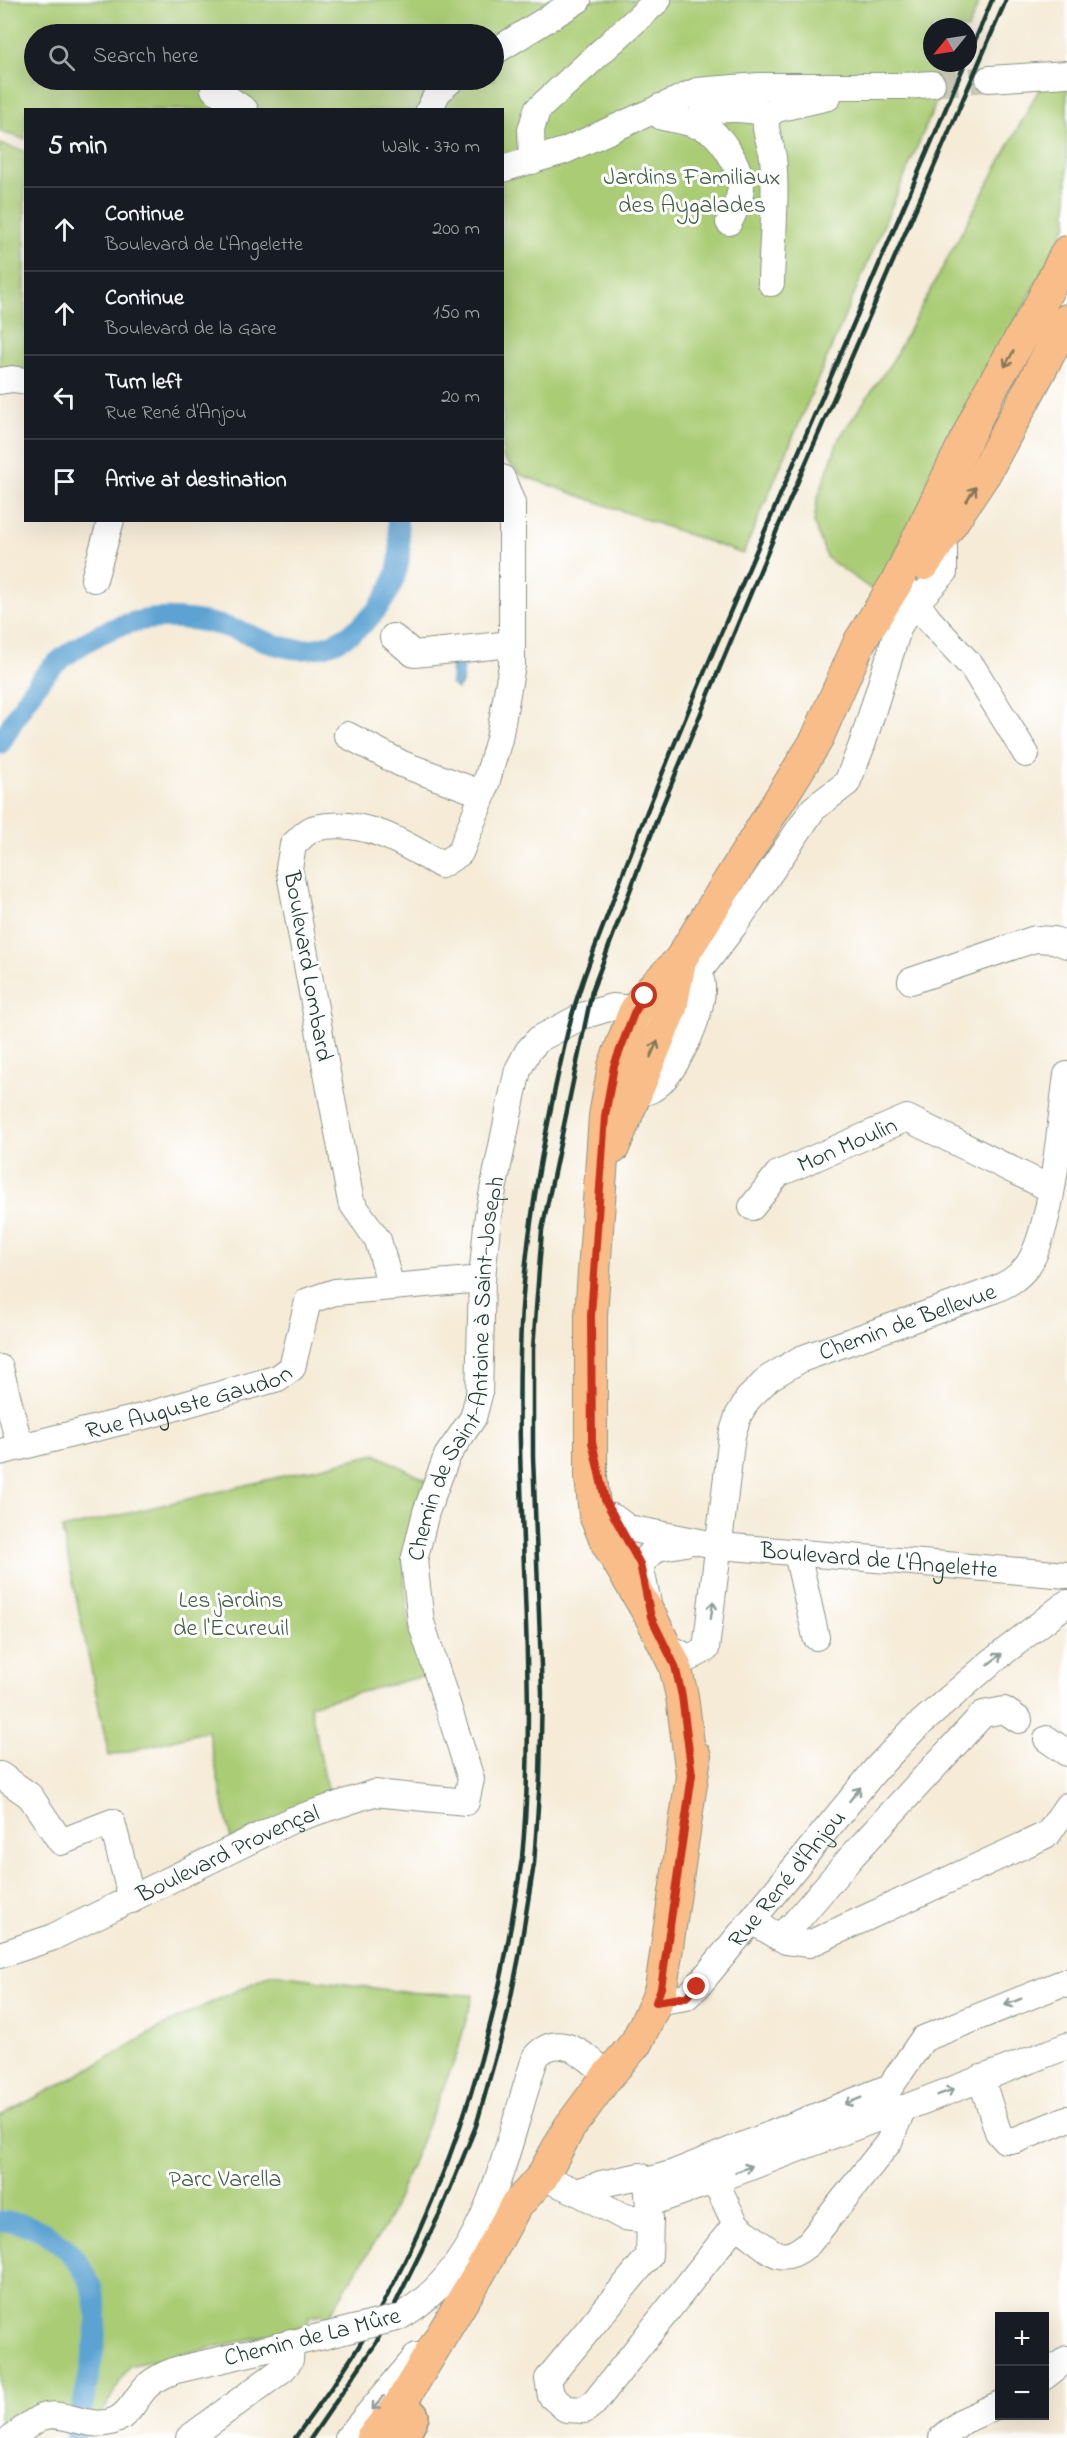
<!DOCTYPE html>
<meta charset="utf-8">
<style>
body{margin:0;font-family:"Indie Flower",sans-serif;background:#20242c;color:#f1f3f6}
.controls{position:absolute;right:18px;bottom:18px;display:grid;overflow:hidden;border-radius:0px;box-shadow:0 6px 24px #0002}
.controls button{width:54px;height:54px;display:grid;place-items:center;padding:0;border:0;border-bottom:2px solid #363941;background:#171b24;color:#f1f3f6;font:30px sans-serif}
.compass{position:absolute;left:923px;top:18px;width:54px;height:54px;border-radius:50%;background:#171b24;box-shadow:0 6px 24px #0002;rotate:240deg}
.stop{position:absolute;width:18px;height:18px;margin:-14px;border:4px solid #c8321e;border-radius:50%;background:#fff}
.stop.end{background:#c8321e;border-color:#fff;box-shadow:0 2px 6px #0008}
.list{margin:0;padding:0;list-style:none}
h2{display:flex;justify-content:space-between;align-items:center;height:78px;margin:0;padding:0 24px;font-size:26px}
h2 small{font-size:20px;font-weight:400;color:#9ea1a6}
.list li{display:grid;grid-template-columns:39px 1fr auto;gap:18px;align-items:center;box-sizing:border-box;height:84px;padding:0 24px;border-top:2px solid #363941}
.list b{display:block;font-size:22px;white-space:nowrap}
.list p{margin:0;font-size:20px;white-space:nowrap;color:#9ea1a6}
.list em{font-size:20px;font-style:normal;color:#9ea1a6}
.icon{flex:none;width:33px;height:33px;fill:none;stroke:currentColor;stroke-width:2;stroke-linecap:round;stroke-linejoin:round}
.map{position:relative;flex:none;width:1067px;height:2438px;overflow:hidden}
.search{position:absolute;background:#171b24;box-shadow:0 6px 24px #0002;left:24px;top:24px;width:480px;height:66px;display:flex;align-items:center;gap:15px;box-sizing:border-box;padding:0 21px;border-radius:33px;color:#9ea1a6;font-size:22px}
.panel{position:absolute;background:#171b24;box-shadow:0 6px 24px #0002;left:24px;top:108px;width:480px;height:414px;border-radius:0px}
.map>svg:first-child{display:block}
</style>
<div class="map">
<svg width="1067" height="2438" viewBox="0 0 1067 2438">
<rect width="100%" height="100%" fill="#fff"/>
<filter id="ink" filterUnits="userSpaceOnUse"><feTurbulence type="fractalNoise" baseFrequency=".0167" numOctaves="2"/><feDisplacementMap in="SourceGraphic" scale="12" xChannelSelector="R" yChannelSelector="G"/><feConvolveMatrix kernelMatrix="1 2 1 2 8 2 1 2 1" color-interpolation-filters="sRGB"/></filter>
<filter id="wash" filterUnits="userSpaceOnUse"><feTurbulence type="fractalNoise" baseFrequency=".008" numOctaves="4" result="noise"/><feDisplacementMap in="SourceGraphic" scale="24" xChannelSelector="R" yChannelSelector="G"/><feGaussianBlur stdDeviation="1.35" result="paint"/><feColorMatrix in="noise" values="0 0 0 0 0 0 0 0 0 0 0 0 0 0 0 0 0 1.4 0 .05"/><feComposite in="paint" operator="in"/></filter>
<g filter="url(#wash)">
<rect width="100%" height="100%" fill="#f5ebd7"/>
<g fill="#aacc74" stroke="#648454" stroke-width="1.5" fill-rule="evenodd">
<path d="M0,0h980l-12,29 -36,-2v36h21l-210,491 -222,-79 -18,-17 -1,-348h-476l-1,29 -25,-7zM34,34h460v46h-460z"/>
<polygon points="1067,79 1067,224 875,592 827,558 814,523 817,500 839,438 891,363 1043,82"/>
<polygon points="0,144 25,151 25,369 0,368"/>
<polygon points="375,1454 428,1481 404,1579 410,1630 424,1676 310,1705 329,1798 231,1840 208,1731 109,1756 62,1529"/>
<polygon points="272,1974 403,1992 473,1995 456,2057 388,2221 326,2320 324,2314 309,2316 308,2324 304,2327 129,2366 98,2420 30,2416 0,2429 0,2116 80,2074 172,2021"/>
</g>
<polygon fill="#5ca2d2" stroke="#3e7083" stroke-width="1.5" points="452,662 463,663 462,684 457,689 451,684"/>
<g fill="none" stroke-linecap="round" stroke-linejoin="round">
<g stroke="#5ca2d2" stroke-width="21">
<path d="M0,744c13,-22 25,-45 41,-65 16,-21 54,-45 79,-53 37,-13 80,-8 116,4 20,6 40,18 61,19 46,3 88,-36 100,-79 5,-16 2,-33 0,-50"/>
<path d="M0,2221c24,1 41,7 59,22 18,13 32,36 36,58 7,32 -13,102 -19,137"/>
</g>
</g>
</g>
<g filter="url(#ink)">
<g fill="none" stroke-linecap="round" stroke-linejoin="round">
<polyline stroke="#cac8b6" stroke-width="26" stroke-dasharray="26 13" stroke-linecap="butt" points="932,84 989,79"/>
<defs>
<g id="minor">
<polyline points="494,52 578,0"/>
<polyline points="989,79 1067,74"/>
<polyline points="214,89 245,110"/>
<path d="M660,107l2,10c16,3 31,5 45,12 14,6 30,34 33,49 4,14 -5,32 -11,44"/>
<polyline points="429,110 438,92 451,80"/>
<path d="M695,125l8,-13c23,-5 44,-3 67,1"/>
<polyline points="532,161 531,130 537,110 658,0"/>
<polyline points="502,169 564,151 697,91 759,86 905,86 932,84"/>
<path d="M771,283c1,-41 6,-84 2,-126 -2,-14 -9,-25 -7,-40l10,-8 52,-12"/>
<polyline points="0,381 12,379 26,381"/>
<polyline points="94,579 111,520"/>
<polyline points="906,589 929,620 973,668 1026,754"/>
<polyline points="393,637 414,654 512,644"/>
<polyline points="347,735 402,764 483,794"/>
<polyline points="698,973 736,923 813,809 847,783 862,745 899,626 909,610 944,573 944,534"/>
<polyline points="911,981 1035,939 1054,940 1067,945"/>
<path d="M628,1083c5,5 12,11 20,8 25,-9 56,-79 54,-105 0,-10 -8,-16 -16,-21"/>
<path id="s1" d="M752,1207l26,-33 129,-56 144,71"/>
<path d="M391,1287l-13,-47 -27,-38 -62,-334 4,-23c6,-5 14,-15 22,-17 46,-11 88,14 126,37l19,-12 23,-59 16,-55 13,-74v-162l-10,-25"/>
<polyline points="0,1368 20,1447"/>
<path id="s2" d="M0,1452l145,-36 133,-38 14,-10 16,-67 27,-9 147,-13"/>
<path id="s3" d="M613,1517l15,11 92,18 347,29"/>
<polyline points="797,1553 816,1637"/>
<polyline points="648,1604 640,1564 657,1548 685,1543"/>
<path id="s4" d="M666,1646l23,12 17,-9 26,-214 6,-19 10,-17 21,-21 32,-19 190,-68c15,-6 27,-12 37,-26 25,-37 32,-142 39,-190"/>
<polyline points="1047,1739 1067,1753"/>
<polyline points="0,1775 30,1796 61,1842 112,1822 132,1900"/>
<polyline points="752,1921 786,1941 809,1944 1048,1834 1067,1806"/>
<polyline points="778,1937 793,1925 853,1855 983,1714 1004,1710 1019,1720"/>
<path id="s5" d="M0,1955l51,-17 241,-118 82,-27 92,9 5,-23 -50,-157 -7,-61 12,-49 21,-56 26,-38 6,-23 3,-116 6,-64 25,-123 5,-22 10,-19 11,-12 43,-23 30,-9 11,1 29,11"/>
<path id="s6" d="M656,2002l30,-5 11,-10 179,-218 37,-39 77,-67 77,-60"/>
<polyline points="981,2078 998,2132 1005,2140 1016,2140 1067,2119"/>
<path d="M704,2169c16,15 20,34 31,53 3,6 12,11 17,15 23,18 32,28 57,6l80,-101 14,-34"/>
<polyline points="542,2177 577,2192 624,2217 650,2220 647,2181 640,2176 601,2184 577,2192"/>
<polyline points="647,2181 671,2174 890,2087 923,2039 1065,1982 1067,1984"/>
<polyline points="650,2203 716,2180 1067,2046"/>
<polyline points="650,2220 649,2256 548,2379 551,2396 566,2409 585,2410 595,2402 736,2224"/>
<path d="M397,2318c92,-49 108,-172 139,-262 25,-26 52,2 72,19"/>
<polyline points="1044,2377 1067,2359"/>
<path d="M11,2438c10,-6 21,-17 31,-21 22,-8 48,15 74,3 15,-7 20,-23 31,-34 9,-8 19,-12 29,-16l152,-35"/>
<polyline points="189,2438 283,2369 290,2360 291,2342"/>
<polyline points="348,2438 417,2356"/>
<polyline points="942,2438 963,2421 1000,2404"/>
</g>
<g id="major">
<polyline points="924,564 985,473 1067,320"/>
<polyline points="613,1148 671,1008 680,960"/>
<polyline points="692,1775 682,1696 675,1666 651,1617 607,1543 595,1515 591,1477 591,1315 605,1116 614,1066 634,1013 645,996 680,960 816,741 860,641 898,580 989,392 1037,311 1067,252"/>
<polyline points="372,2438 399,2406 480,2272 515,2207 542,2177 569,2128 606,2078 636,2043 656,2002 661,1988 695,1756"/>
</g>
<polyline id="highway" points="401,2438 412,2416"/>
</defs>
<use href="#minor" stroke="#8a9486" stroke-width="28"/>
<use href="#major" stroke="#8a9486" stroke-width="34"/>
<use href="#highway" stroke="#8a9486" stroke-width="36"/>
<use href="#minor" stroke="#fff" stroke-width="26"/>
<use href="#major" stroke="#f8bd89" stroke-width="32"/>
<use href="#highway" stroke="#f8bd89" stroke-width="33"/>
<g stroke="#1f3d34" stroke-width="4.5">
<polyline points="968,57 992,0"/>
<path d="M295,2438c24,-34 51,-68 71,-104 75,-129 121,-267 146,-414 3,-21 7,-41 10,-62 16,-168 -6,-336 -2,-504 2,-105 22,-209 45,-311 10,-46 27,-88 44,-132 30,-83 64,-164 98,-245 86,-202 173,-402 258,-603"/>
<polyline points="311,2438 376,2343 441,2211 476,2126 506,2021 519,1957 534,1864 540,1778 542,1693 533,1456 533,1349 542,1230 592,991 659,814 779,525 1006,0"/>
</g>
<defs>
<polyline id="minor-bridge" points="328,2335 397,2318"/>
</defs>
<use href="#minor-bridge" stroke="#8a9486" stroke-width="28" stroke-linecap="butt"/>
<use href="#minor-bridge" stroke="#fff" stroke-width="26"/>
</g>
<defs><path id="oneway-shaft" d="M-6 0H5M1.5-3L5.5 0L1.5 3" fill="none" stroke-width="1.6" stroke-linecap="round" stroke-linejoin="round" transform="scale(1.5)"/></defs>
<g stroke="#81775a">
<use href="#oneway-shaft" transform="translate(1009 359) rotate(120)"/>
<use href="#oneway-shaft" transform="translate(971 494) rotate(-56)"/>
<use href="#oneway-shaft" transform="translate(654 1049) rotate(-67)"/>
</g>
<g stroke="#8f9e9a">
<use href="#oneway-shaft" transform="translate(712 1610) rotate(-82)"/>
<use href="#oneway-shaft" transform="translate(995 1659) rotate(-38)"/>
<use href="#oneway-shaft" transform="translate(855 1794) rotate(-51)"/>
<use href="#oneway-shaft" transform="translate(1013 2002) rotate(158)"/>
<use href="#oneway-shaft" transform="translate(946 2092) rotate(-21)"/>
<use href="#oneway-shaft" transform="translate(853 2101) rotate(158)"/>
<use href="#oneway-shaft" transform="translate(744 2169) rotate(-21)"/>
<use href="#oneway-shaft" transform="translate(378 2403) rotate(130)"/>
</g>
</g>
<g fill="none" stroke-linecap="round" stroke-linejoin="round" filter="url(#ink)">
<polyline stroke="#c8321e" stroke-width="8" points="645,996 634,1013 614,1066 605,1116 591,1316 592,1442 605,1500 640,1564 651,1617 675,1666 682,1696 692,1775 661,1988 656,2002 686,1997 697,1987"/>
</g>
<g text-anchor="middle" stroke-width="6" stroke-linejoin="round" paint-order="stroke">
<g font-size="24" fill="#426144" stroke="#fff">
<text x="692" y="184">Jardins Familiaux<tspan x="692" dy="28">des Aygalades</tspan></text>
<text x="231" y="1607">Les jardins<tspan x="231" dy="28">de l'Ecureuil</tspan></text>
<text x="225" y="2186">Parc Varella</text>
</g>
<g font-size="24" fill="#1f3d34" stroke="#fff">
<text transform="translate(309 966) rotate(80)" y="8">Boulevard Lombard</text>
<text dy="8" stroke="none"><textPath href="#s1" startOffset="117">Mon Moulin</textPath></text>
<text dy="8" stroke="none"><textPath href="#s4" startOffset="480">Chemin de Bellevue</textPath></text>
<text dy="8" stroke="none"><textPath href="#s5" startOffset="951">Chemin de Saint-Antoine à Saint-Joseph</textPath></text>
<text dy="8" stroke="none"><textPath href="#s2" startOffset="195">Rue Auguste Gaudon</textPath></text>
<text dy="8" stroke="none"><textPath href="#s3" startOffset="272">Boulevard de L'Angelette</textPath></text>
<text dy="8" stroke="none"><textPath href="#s5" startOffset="250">Boulevard Provençal</textPath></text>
<text dy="8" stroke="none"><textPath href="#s6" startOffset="186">Rue René d'Anjou</textPath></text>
<text transform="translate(312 2336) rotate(-14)" y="8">Chemin de La Mûre</text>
</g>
</g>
</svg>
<div class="controls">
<button>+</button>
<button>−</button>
</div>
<svg class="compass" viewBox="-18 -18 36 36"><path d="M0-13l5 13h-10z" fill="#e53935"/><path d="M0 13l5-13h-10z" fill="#9ea1a6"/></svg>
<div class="stop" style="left:645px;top:996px"></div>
<div class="stop end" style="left:697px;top:1987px"></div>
<div class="search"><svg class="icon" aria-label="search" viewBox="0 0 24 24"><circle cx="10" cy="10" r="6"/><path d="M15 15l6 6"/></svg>Search here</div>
<section class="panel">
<h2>5 min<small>Walk · 370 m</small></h2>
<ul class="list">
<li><svg class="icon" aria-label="ahead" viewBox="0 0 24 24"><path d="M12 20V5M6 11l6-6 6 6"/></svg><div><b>Continue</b><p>Boulevard de L'Angelette</p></div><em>200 m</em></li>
<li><svg class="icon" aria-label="ahead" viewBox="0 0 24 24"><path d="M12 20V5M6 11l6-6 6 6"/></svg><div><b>Continue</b><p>Boulevard de la Gare</p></div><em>150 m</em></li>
<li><svg class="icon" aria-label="left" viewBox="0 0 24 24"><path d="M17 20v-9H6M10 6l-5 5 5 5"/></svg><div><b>Turn left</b><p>Rue René d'Anjou</p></div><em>20 m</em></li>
<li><svg class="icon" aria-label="arrive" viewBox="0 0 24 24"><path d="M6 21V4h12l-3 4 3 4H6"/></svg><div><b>Arrive at destination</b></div></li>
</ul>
</section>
</div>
